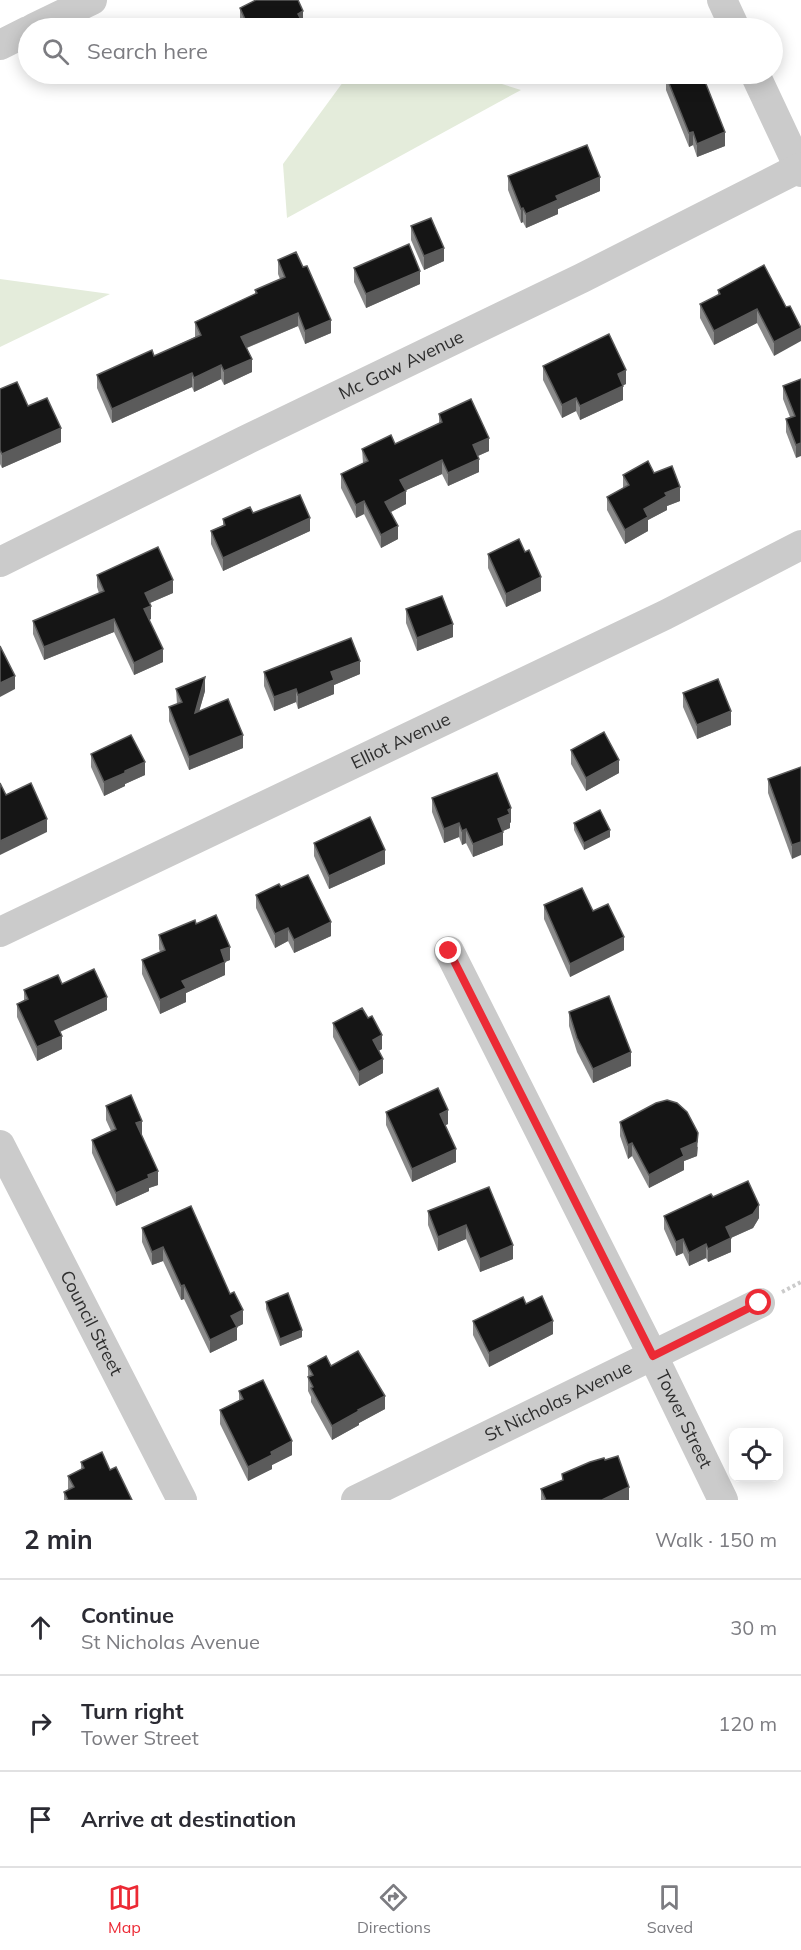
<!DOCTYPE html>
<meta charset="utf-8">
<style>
body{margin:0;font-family:Mulish,sans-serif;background:#f7f7f7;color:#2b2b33}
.controls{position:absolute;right:18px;bottom:18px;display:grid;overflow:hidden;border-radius:12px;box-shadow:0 3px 15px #0003}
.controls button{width:54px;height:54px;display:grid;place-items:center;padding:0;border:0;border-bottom:2px solid #e1e1e2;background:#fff;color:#2b2b33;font:30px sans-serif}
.stop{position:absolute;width:18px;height:18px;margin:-14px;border:4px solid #ec2a35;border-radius:50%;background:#fff}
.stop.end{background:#ec2a35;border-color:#fff;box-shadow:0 2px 6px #0008}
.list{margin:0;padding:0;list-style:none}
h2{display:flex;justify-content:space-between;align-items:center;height:78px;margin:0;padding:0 24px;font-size:26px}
h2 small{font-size:20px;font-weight:400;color:#7c7c81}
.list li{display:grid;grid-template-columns:39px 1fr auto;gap:18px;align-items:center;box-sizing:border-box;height:96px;padding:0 24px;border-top:2px solid #e1e1e2}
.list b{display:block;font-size:22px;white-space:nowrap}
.list p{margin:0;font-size:20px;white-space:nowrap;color:#7c7c81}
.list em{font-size:20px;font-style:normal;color:#7c7c81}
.icon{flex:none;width:33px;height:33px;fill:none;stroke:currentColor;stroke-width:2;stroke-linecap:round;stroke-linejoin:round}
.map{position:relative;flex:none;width:801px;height:1500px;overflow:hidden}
.search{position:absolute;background:#fff;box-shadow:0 3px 15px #0003;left:18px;right:18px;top:18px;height:66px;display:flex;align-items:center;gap:15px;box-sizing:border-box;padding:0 21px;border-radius:33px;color:#7c7c81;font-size:22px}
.sheet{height:366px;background:#fff}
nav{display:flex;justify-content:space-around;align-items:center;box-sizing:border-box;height:84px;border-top:2px solid #e1e1e2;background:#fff;font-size:16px;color:#7c7c81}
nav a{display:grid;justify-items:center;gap:3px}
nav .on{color:#ec2a35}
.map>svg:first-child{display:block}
</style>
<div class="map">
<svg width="801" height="1500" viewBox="0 0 801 1500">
<rect width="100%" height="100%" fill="#fff"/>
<g fill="#e4ecdb">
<polygon points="355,74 470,74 521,90 287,218 283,164 346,78"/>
<polygon points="0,279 110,294 0,347"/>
</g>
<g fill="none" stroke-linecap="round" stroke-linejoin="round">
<polyline stroke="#cbcbcb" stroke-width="4" stroke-dasharray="3 3" stroke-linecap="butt" points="782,1292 801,1282"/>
<g stroke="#cbcbcb" stroke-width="30">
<polyline points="722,0 735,28"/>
<polyline points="34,28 92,0"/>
<polyline points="0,45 28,31"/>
<polyline points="755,74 801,172"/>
<path id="s1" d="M0,562l244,-121 338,-163 219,-111"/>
<path id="s2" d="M0,932l665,-317 136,-70"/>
<path id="s3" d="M449,951l204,405 70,144"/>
<path id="s4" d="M0,1145l182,355"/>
<path id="s5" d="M356,1500l404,-197"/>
</g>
</g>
<g fill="#8a8a8a">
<polygon points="240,8 303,23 305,28 243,28 240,21"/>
<polygon points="666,76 725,146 697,157 693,145 689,147 666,90"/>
<polygon points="508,176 600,191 558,209 558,214 526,228 523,222 521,223 508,190"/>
<polygon points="411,226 444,261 424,270 411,240"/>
<polygon points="278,260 331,333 305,344 298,326 247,348 252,372 224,385 221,379 194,392 192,387 112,423 97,388 97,375 154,356 195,337 195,322 255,294 255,290 280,279 278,274"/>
<polygon points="354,268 420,284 366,308 354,282"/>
<polygon points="718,290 786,307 774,356 757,323 714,345 700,318 700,304 718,295"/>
<polygon points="543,366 626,384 623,385 623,400 580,420 576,411 562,418 543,380"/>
<polygon points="801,379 796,458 786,432 786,419 790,417 783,399 783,386"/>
<polygon points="0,389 28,406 61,442 2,468 0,464"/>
<polygon points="439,414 489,451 478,456 479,472 448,486 442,474 406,490 406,504 391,512 398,539 381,548 364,514 356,518 341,488 341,474 363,463 362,449 395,444 439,423"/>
<polygon points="654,473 680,501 667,506 667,510 648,520 648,531 625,544 607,510 607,497 623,488 623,475"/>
<polygon points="253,513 310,531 223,571 211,544 211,531 223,525 223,519"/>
<polygon points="488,554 541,591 506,607 488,568"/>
<polygon points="97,575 173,593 150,603 151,619 149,620 163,662 134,675 114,632 44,660 33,634 33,621 99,593 97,587"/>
<polygon points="406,609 453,637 417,651 406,623"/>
<polygon points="264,672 360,674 334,685 334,694 298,709 296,702 274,711 264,686"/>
<polygon points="176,689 205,691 199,711 243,748 189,770 169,721 169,707 177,704"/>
<polygon points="683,693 731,725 697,739 683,707"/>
<polygon points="571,750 619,773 586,791 571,764"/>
<polygon points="91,754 145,775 125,784 125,786 104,796 91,767"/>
<polygon points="801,767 792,859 768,793 768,779"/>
<polygon points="432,798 511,822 510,823 510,828 503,831 503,845 473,857 466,843 462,845 459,837 444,843 432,812"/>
<polygon points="574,823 610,837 584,850 574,830"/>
<polygon points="314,843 385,864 329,889 314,856"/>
<polygon points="281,887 331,936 294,953 288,941 275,948 256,908 256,895"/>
<polygon points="544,905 593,911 624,950 570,977 544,919"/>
<polygon points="196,924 230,960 225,962 225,975 186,993 186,1002 160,1014 142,974 142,960 160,952 159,949 159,935"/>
<polygon points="62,984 107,1010 60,1032 62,1049 37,1061 17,1017 17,1004 24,1000 24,990"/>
<polygon points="569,1012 631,1066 593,1083 577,1052 569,1026"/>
<polygon points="333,1023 382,1049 378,1051 383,1073 359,1086 333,1037"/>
<polygon points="106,1106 142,1134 141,1134 158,1185 149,1188 149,1191 116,1206 92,1153 92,1140 111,1131 106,1120"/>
<polygon points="386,1112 448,1124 445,1125 456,1162 412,1182 386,1125"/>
<polygon points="620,1122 698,1147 697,1156 684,1161 684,1170 649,1188 632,1156 628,1159 620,1136"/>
<polygon points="489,1187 513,1259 480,1272 466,1239 438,1251 428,1225 428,1211"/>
<polygon points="713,1197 759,1218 753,1228 731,1238 731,1252 708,1262 706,1258 689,1266 683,1253 676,1256 664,1229 664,1216"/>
<polygon points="191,1206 243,1324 237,1327 237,1340 210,1353 184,1299 181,1300 163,1261 152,1265 142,1242 142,1228"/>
<polygon points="266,1302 302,1337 280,1346 266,1309"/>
<polygon points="526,1304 553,1334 489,1367 473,1335 473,1321"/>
<polygon points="308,1366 331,1366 385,1409 359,1423 359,1425 332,1440 311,1402 311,1397 308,1391"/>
<polygon points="239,1391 292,1455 272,1465 272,1469 248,1481 220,1424 220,1410 239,1400"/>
<polygon points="81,1462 110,1470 132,1500 64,1500 64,1492 68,1490 68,1476 81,1469"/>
<polygon points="562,1474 629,1500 541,1500 541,1489 562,1480"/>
</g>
<g fill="#5b5b5b">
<polygon points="303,11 303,25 298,14"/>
<polygon points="693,132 693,145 689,147 689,133"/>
<polygon points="725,132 725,146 697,157 697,144"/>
<polygon points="600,177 600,191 558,209 558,214 526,228 526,214 556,196"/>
<polygon points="523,208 523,222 521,223 521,209"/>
<polygon points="444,248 444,261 424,270 424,256"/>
<polygon points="420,271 420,284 366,308 366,294"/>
<polygon points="757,309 757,323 714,345 714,331"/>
<polygon points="298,313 298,326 241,350 241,337"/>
<polygon points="331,320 331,333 305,344 305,331"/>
<polygon points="801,328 801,341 774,356 774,342"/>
<polygon points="252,359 252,372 224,385 224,371"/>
<polygon points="221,365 221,379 194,392 194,378"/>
<polygon points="626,370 626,384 618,388 618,374"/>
<polygon points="192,373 192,387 112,423 112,409"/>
<polygon points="623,386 623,400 580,420 580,406"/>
<polygon points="576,398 576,411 562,418 562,405"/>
<polygon points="61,428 61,442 2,468 2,454"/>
<polygon points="489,438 489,451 473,458 473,445"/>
<polygon points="801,443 801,456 796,458 796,445"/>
<polygon points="479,459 479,472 448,486 448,473"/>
<polygon points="442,460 442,474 400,493 400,480"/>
<polygon points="680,487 680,501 667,506 667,510 648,520 648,531 625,544 625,530 644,509 665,493"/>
<polygon points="406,491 406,504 385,515 385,502"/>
<polygon points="364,501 364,514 356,518 356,505"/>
<polygon points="310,518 310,531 223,571 223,558"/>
<polygon points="398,526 398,539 381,548 381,535"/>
<polygon points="541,577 541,591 506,607 506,594"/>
<polygon points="173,580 173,593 145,605 145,593"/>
<polygon points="151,606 151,619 144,622 144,609"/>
<polygon points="114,619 114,632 44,660 44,647"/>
<polygon points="453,624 453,637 417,651 417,638"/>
<polygon points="163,649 163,662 134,675 134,663"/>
<polygon points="360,661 360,674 334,685 334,694 298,709 298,695 331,672"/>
<polygon points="15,676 15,689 0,697 0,683"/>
<polygon points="205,677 205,691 195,726 195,713"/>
<polygon points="296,689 296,702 274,711 274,697"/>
<polygon points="731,711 731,725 697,739 697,725"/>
<polygon points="243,735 243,748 189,770 189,757"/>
<polygon points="619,760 619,773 586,791 586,778"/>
<polygon points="145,762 145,775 125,784 125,786 104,796 104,782 125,771"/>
<polygon points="511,808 511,822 510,823 510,828 498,833 498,819 508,810"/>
<polygon points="47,819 47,832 0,855 0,841"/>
<polygon points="459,823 459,837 444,843 444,829"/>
<polygon points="466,829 466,843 462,845 462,831"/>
<polygon points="610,830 610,837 584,850 584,843"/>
<polygon points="503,832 503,845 473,857 473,844"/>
<polygon points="801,842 801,855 792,859 792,845"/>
<polygon points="385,850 385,864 329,889 329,876"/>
<polygon points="331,922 331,936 294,953 294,940"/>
<polygon points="288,928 288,941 275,948 275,934"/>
<polygon points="624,937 624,950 570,977 570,964"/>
<polygon points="230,947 230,960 225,962 225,975 186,993 186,1002 160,1014 160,1000 221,950"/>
<polygon points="107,997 107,1010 55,1034 55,1021"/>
<polygon points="382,1035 382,1049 373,1054 373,1040"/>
<polygon points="62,1036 62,1049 37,1061 37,1047"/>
<polygon points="631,1052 631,1066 593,1083 593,1069"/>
<polygon points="383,1059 383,1073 359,1086 359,1072"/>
<polygon points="448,1110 448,1124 440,1128 440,1114"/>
<polygon points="142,1121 142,1134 136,1137 136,1123"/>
<polygon points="698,1133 697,1156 684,1161 684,1170 649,1188 649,1175 681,1149"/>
<polygon points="632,1143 632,1156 628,1159 628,1145"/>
<polygon points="456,1149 456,1162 412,1182 412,1169"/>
<polygon points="158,1171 158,1185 149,1188 149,1191 116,1206 116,1193 148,1175"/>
<polygon points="759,1205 759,1218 753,1228 726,1240 726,1227"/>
<polygon points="466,1225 466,1239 438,1251 438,1237"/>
<polygon points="731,1238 731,1252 708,1262 708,1249"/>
<polygon points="683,1239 683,1253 676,1256 676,1242"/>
<polygon points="706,1244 706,1258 689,1266 689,1253"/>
<polygon points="513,1245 513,1259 480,1272 480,1259"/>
<polygon points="163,1247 163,1261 152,1265 152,1252"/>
<polygon points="184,1285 184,1299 181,1300 181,1286"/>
<polygon points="243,1310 243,1324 237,1327 237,1340 210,1353 210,1340 231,1316"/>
<polygon points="553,1321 553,1334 489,1367 489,1353"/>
<polygon points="302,1330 302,1337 280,1346 280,1339"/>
<polygon points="385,1396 385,1409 359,1423 359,1425 332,1440 332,1426 358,1410"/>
<polygon points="292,1441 292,1455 272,1465 272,1469 248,1481 248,1467 271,1452"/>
<polygon points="629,1487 629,1500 602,1500"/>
</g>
<g fill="#151515" stroke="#5b5b5b" stroke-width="1.5">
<polygon points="256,0 298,0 303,11 298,14 305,27 302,28 249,28 240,8"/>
<polygon points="673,74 702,74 725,132 697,144 693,132 689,133 666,76"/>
<polygon points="587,145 600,177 556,196 558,200 526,214 523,208 521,209 508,176"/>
<polygon points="431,218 444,248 424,256 411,226"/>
<polygon points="409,244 420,271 366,294 354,268"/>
<polygon points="296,252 303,267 307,266 331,320 305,331 298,313 241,337 252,359 224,371 221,365 194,378 192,373 112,409 97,375 152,350 154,356 201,335 195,322 257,293 255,290 285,277 278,260"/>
<polygon points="764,265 786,307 790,306 801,328 774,342 757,309 714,331 700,304 720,294 718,290"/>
<polygon points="609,334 626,370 618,374 623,386 580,406 576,398 562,405 543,366"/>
<polygon points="801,379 801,443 796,445 786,419 795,416 783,386"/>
<polygon points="17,382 28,406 47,398 61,428 2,454 0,450 0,389"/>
<polygon points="471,399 489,438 473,445 479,459 448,473 442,460 400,480 406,491 385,502 398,526 381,535 364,501 356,505 341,474 368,461 362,449 391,435 395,444 442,422 439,414"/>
<polygon points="648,461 654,473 672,466 680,487 665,493 667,496 644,509 648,517 625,530 607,497 629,485 623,475"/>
<polygon points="300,495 310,518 223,558 211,531 225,525 223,519 250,507 253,513"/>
<polygon points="519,539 525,552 529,550 541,577 506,594 488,554"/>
<polygon points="158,547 173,580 145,593 151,606 144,609 163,649 134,663 114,619 44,647 33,621 104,591 97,575"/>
<polygon points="442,596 453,624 417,638 406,609"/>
<polygon points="351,638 360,661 331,672 334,680 298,695 296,689 274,697 264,672"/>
<polygon points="0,646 15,676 0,683"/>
<polygon points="205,677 195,713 228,699 243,735 189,757 169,707 182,702 176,689"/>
<polygon points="718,679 731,711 697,725 683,693"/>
<polygon points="604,732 619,760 586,778 571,750"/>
<polygon points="131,735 145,762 125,771 125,773 104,782 91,754"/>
<polygon points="801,767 801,842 792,845 768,779"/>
<polygon points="497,773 511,808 508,810 510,814 498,819 503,832 473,844 466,829 462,831 459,823 444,829 432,798"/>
<polygon points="0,783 6,795 31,783 47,819 0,841"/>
<polygon points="600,810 610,830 584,843 574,823"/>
<polygon points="370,817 385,850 329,876 314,843"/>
<polygon points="308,875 331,922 294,940 288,928 275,934 256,895 279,884 281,887"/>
<polygon points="582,888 593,911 608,904 624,937 570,964 544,905"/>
<polygon points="216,915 230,947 221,950 225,962 182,981 186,988 160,1000 142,960 165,950 159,935 195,920 196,924"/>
<polygon points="94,969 107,997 55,1021 62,1036 37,1047 17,1004 28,999 24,990 58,975 62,984"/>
<polygon points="609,996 631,1052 593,1069 577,1038 569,1012"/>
<polygon points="362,1008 368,1018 372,1016 382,1035 373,1040 383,1059 359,1072 333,1023"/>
<polygon points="438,1088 448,1110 440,1114 456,1149 412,1169 386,1112"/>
<polygon points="131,1095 142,1121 136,1123 158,1171 148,1175 149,1178 116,1193 92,1140 116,1129 106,1106"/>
<polygon points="667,1100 677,1103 687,1112 698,1133 697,1142 681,1149 684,1156 649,1175 632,1143 628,1145 620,1122 656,1103"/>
<polygon points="748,1181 759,1205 753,1214 726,1227 731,1238 708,1249 706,1244 689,1253 683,1239 676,1242 664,1216 711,1194 713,1197"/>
<polygon points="489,1187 513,1245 480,1259 466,1225 438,1237 428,1211"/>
<polygon points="191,1206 230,1294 234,1292 243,1310 231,1316 237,1327 210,1340 184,1285 181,1286 163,1247 152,1252 142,1228"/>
<polygon points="288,1293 302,1330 280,1339 266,1302"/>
<polygon points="542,1296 553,1321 489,1353 473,1321 523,1297 526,1304"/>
<polygon points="358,1351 385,1396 358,1410 359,1411 332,1426 311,1388 313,1387 308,1377 313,1375 308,1366 326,1356 331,1366"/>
<polygon points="263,1380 292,1441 271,1452 272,1455 248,1467 220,1410 243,1399 239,1391"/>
<polygon points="102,1452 110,1470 116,1467 132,1500 68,1500 64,1492 74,1487 68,1476 84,1468 81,1462"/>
<polygon points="618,1456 629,1487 602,1500 546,1500 541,1489 563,1480 562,1474 590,1462 604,1458 605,1460"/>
</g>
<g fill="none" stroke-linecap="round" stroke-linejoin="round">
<polyline stroke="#ec2a35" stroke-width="8" points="449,951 653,1356 759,1303"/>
</g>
<g text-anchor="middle" stroke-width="6" stroke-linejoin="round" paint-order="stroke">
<g font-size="18" fill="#2e2e2e" stroke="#fff">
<text dy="6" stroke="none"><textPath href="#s1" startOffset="447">Mc Gaw Avenue</textPath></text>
<text dy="6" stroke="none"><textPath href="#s2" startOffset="444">Elliot Avenue</textPath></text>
<text dy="6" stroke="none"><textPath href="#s4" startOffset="200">Council Street</textPath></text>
<text dy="6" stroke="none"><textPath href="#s5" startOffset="225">St Nicholas Avenue</textPath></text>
<text dy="6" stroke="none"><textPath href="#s3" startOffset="524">Tower Street</textPath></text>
</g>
</g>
</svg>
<div class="controls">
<button><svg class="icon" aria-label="locate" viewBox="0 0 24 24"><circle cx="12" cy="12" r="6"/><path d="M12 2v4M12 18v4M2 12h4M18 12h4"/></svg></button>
</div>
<div class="stop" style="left:759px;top:1303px"></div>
<div class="stop end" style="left:449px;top:951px"></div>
<div class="search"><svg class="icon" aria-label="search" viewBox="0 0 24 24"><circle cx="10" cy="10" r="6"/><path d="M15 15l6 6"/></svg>Search here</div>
</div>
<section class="sheet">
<h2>2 min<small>Walk · 150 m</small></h2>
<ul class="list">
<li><svg class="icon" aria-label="ahead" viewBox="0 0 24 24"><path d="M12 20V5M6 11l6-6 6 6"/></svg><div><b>Continue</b><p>St Nicholas Avenue</p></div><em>30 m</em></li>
<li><svg class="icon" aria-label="right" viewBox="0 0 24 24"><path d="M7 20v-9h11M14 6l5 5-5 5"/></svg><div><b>Turn right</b><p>Tower Street</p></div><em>120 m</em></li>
<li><svg class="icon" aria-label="arrive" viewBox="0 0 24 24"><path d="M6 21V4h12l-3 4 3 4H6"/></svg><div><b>Arrive at destination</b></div></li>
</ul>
</section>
<nav>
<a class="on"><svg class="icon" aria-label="map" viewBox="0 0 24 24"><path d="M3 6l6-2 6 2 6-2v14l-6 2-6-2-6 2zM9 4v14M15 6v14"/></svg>Map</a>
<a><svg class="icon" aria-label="directions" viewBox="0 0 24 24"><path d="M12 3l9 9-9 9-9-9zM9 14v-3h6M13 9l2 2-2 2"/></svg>Directions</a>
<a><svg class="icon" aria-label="saved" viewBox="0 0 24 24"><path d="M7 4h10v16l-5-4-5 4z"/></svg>Saved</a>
</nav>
